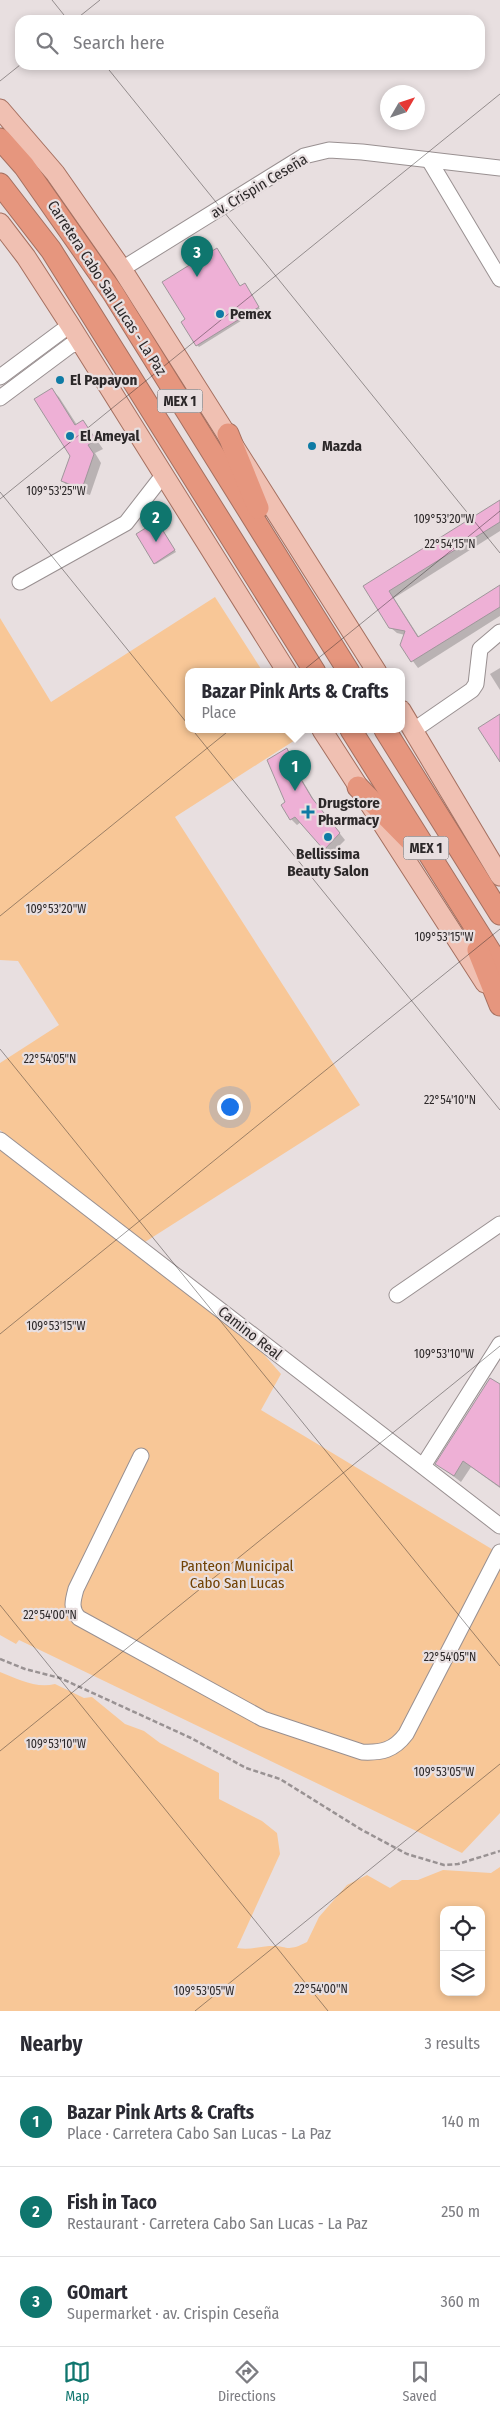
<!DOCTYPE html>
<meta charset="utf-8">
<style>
body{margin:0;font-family:"Fira Sans Condensed",sans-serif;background:#f7f7f7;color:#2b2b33}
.controls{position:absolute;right:15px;bottom:15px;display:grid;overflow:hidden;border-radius:10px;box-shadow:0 2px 8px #0003}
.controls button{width:45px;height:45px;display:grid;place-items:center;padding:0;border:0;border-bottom:1px solid #e1e1e2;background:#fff;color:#2b2b33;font:25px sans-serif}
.compass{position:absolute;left:380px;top:85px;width:45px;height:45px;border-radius:50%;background:#fff;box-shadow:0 2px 8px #0003;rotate:51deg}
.you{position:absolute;left:229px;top:1106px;width:18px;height:18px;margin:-12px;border:4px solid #fff;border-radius:50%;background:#1a73e8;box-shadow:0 0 0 8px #1a73e833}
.badge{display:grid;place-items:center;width:32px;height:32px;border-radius:50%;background:#0f766e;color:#fff;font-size:16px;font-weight:700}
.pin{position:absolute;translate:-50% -41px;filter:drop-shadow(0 1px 2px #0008)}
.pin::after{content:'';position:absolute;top:26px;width:18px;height:15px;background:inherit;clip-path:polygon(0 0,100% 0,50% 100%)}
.popup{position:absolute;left:185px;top:668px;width:220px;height:65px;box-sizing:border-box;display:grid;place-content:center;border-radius:10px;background:#fff;filter:drop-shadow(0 1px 4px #0005);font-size:16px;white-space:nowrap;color:#7c7c81}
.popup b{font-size:19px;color:#2b2b33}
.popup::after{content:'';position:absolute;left:50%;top:100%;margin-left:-10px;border:10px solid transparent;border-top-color:#fff}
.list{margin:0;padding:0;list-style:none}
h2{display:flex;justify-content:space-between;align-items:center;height:65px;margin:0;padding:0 20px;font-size:21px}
h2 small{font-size:16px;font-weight:400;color:#7c7c81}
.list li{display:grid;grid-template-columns:32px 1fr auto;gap:15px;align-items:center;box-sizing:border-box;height:90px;padding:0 20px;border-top:1px solid #e1e1e2}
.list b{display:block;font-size:19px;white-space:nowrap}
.list p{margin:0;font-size:16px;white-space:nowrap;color:#7c7c81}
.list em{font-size:16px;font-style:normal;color:#7c7c81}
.icon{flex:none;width:28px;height:28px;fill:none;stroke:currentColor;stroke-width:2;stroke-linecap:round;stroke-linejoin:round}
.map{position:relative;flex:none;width:500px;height:2011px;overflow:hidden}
.search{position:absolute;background:#fff;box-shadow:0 2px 8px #0003;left:15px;right:15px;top:15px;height:55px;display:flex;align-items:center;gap:12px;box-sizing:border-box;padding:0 18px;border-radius:15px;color:#7c7c81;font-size:19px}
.sheet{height:335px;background:#fff}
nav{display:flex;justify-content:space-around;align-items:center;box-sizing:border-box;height:70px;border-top:1px solid #e1e1e2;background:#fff;font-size:14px;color:#7c7c81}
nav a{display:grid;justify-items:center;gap:2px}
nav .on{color:#0f766e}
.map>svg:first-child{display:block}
</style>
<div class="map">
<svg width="500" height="2011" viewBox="0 0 500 2011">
<rect width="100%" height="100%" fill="#e8dfe0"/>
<g fill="#f8c797" fill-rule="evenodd">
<polygon points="215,597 263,672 189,672 189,730 300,730 303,735 175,817 360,1105 145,1242 0,1130 0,1063 59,1025 18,961 0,960 0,618 51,702"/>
<polygon points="0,1147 261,1351 281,1374 261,1410 500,1554 500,1813 462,1853 19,1640 16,1644 0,1635"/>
<path d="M0,1672c18,7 36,17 55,12l29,14 8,-1 33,27 19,7 16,12 59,30v26l43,22 15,12 3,21 -43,94c12,2 21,-1 32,-2 19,-1 17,7 38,-4l12,-25 28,-32 20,-10 23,13 12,-8h16l25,-10 48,3 9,-6v144h-500zM444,1910h37v82h-37z"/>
</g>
<g fill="#0003">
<polygon points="246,286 260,309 199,347 197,345"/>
<polygon points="52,390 59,397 77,425 83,421 103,449 95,453 101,463 90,495 70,489 63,481 71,456"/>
<polygon points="500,501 500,531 394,598 419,637 500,587 500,616 418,668 401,645 405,635 397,633 390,627 364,586"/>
<polygon points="159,524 176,552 156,564 155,563"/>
<polygon points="500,668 500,690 490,674"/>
<polygon points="287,749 292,755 301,778 317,805 345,840 330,855 301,822 297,825 291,819 287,802"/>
<polygon points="500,1386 500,1488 471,1467 461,1482 437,1464"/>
</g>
<g fill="#eeb0d6" stroke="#9f979b">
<polygon points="217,248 240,286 245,283 259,307 196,346 181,322 185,319 162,282"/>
<polygon points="52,388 75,425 83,420 96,440 88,445 94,454 82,489 61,481 70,456 34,399"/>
<polygon points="500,500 500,522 389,591 418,637 500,585 500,607 411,662 400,645 405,631 389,628 363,586"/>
<polygon points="157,521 175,550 154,564 136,534"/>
<polygon points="500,714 500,762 478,728"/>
<polygon points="287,748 296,771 312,798 340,833 324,850 295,817 290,820 281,805 285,802 267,760"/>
<polygon points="490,1378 500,1384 500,1487 463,1461 454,1476 435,1464"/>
</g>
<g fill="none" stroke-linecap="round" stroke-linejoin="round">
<defs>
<g id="minor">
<polyline points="429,160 500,279"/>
<polyline points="122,269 304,156 329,150 362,152 500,168"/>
<polyline points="0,377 70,325"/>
<polyline points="0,398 71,345 77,344 84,347"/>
<polyline points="20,582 126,523 164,474"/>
<polyline points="414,730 472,690 476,684 480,649 500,632"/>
<polyline points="0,1140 500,1526"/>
<polyline points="397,1295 500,1224"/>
<path d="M141,1456l-65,133c-3,11 -6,20 3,29l184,101 99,33c20,1 32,-2 44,-18l94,-182"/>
<polyline points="423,1466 500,1344"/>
</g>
<g id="major">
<polyline points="0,109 55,173 122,269 377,672"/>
<polyline points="0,223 26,257 70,325 287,672"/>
<polyline points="401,710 500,876"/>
<polyline points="322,730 485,983"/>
</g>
<g id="highway">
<polyline points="0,139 24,166 113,293 349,672"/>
<polyline points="0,184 51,250 315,672"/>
<polyline points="228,434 258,508"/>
<polyline points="351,730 500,967"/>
<polyline points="385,730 500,914"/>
<polyline points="358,787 412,842"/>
<polyline points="478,950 500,1005"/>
</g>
</defs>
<use href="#minor" stroke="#999091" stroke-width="17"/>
<use href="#major" stroke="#a57060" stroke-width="21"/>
<use href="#highway" stroke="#a57060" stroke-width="23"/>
<polyline stroke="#999293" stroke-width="2.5" stroke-dasharray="5 2.5" stroke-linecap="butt" points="0,1659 25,1669 60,1678 191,1738 246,1768 280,1779 362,1830 407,1854 444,1865 458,1864 500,1851"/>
<use href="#minor" stroke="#fff" stroke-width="15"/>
<use href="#major" stroke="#f0c0b2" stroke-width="19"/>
<use href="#highway" stroke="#e6967e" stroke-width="21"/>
</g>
<path fill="none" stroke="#2c2829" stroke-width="1" stroke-opacity="0.45" d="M52,0l16,20M75,20l25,-20M105,65l395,488M0,81l20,-16M0,492l500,618M0,499l500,-405M0,916l500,-405M0,1049l500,617M0,1334l500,-405M0,1605l328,406M0,1751l500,-405M195,2011l305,-247"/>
<g fill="#0e7ba5" stroke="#e8dfe0" stroke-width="2">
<circle cx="220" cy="314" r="5"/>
<circle cx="60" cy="380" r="5"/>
<circle cx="70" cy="436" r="5"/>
<circle cx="312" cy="446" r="5"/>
<path d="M305.5 804.5h5v5h5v5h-5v5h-5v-5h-5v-5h5z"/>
<circle cx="328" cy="837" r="5"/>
</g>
<g text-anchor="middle" stroke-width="4.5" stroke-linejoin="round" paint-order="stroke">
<g fill="#e8dfe0" stroke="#645f60" stroke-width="1">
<rect x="157.5" y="389.5" width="45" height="23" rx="4"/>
<rect x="403.5" y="836.5" width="45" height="23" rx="4"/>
</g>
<g font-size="14" font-weight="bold" fill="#2c2829">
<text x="180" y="406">MEX 1</text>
<text x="426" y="853">MEX 1</text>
</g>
<g font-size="15" fill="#2c2829" stroke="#e8dfe0">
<text transform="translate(259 186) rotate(-31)" y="5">av. Crispin Ceseña</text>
<text transform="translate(107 288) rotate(57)" y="5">Carretera Cabo San Lucas - La Paz</text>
<text transform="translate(250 1333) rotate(38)" y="5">Camino Real</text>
</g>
<g font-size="15" font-weight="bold" fill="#2c2829" stroke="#e8dfe0" text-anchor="start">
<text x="230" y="319">Pemex</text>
<text x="70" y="385">El Papayon</text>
<text x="80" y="441">El Ameyal</text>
<text x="322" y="451">Mazda</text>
<text x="318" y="808">Drugstore<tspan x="318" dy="17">Pharmacy</tspan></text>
<text x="328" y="859" text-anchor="middle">Bellissima<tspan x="328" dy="17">Beauty Salon</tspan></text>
</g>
<g font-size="15" fill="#714204" stroke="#e8dfe0">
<text x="237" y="1571">Panteon Municipal<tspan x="237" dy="17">Cabo San Lucas</tspan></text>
</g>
</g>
<g font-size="12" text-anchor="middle" fill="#2c2829" stroke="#e8dfe0" stroke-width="4.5" stroke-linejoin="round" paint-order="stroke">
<text x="56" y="495">109°53'25"W</text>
<text x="444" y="523">109°53'20"W</text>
<text x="450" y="548">22°54'15"N</text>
<text x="56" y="913">109°53'20"W</text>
<text x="444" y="941">109°53'15"W</text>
<text x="50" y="1063">22°54'05"N</text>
<text x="450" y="1104">22°54'10"N</text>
<text x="56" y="1330">109°53'15"W</text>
<text x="444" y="1358">109°53'10"W</text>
<text x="50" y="1619">22°54'00"N</text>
<text x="450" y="1661">22°54'05"N</text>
<text x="56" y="1748">109°53'10"W</text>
<text x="444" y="1776">109°53'05"W</text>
<text x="321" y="1993">22°54'00"N</text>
<text x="204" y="1995">109°53'05"W</text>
</g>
</svg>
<div class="controls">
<button><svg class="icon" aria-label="locate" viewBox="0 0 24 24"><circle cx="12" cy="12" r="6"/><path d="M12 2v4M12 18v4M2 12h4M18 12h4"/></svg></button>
<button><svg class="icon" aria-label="layers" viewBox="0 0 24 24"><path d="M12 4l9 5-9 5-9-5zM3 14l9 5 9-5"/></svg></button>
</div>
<svg class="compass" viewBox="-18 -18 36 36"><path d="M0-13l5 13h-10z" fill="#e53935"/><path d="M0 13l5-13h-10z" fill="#7c7c81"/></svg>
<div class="you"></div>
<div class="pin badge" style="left:295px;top:791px">1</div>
<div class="popup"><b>Bazar Pink Arts &amp; Crafts</b>Place</div>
<div class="pin badge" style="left:156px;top:542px">2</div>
<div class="pin badge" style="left:197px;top:277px">3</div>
<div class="search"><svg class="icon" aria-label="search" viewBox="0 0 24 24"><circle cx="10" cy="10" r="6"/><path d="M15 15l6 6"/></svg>Search here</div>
</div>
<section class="sheet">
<h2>Nearby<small>3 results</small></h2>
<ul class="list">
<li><span class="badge">1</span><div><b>Bazar Pink Arts &amp; Crafts</b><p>Place · Carretera Cabo San Lucas - La Paz</p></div><em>140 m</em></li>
<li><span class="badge">2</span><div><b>Fish in Taco</b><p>Restaurant · Carretera Cabo San Lucas - La Paz</p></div><em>250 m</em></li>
<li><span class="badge">3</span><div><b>GOmart</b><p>Supermarket · av. Crispin Ceseña</p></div><em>360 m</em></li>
</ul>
</section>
<nav>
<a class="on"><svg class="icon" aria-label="map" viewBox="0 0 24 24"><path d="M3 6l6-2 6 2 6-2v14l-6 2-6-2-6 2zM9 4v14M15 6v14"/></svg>Map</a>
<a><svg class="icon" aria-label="directions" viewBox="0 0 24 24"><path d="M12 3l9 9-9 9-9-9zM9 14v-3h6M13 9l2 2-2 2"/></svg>Directions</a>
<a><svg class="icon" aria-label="saved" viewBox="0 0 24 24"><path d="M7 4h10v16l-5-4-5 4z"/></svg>Saved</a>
</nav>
